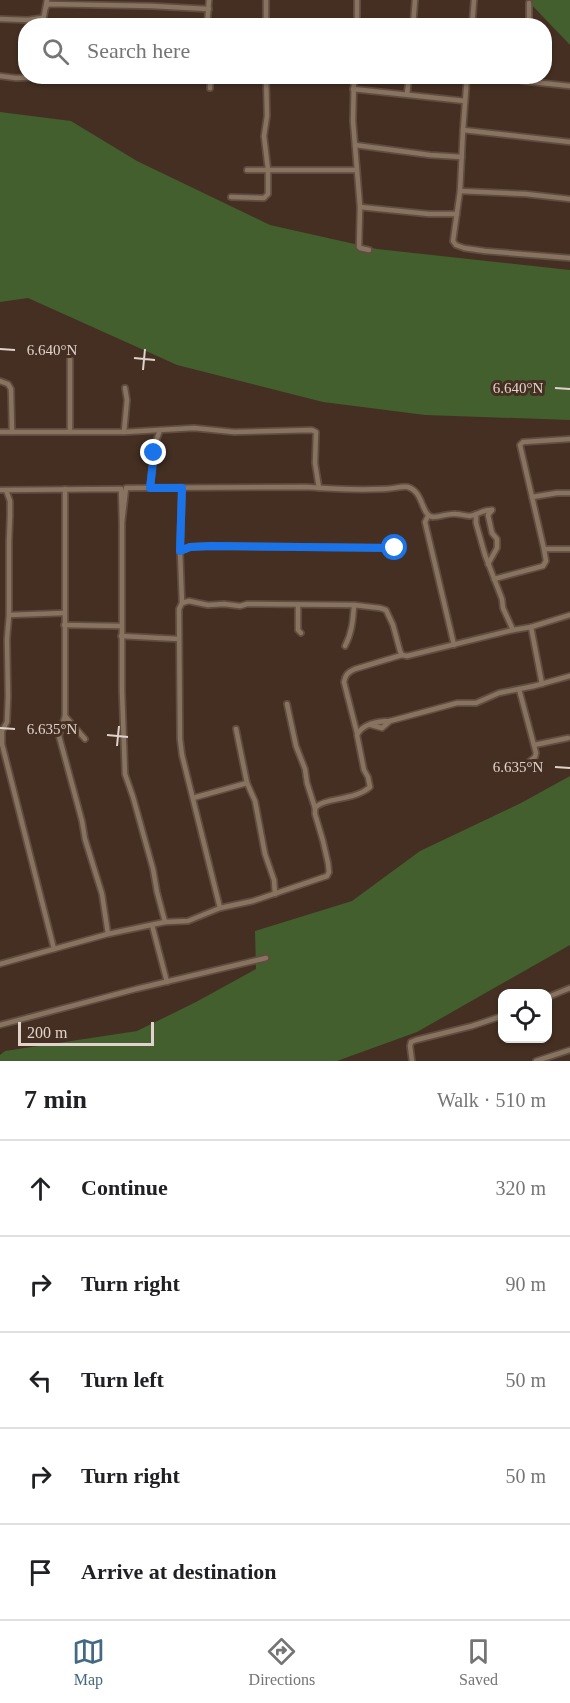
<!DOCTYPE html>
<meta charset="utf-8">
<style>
body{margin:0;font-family:Georgia,serif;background:#f2f2f2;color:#202124}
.controls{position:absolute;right:18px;bottom:18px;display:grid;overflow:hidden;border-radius:12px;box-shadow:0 2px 4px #0004}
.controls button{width:54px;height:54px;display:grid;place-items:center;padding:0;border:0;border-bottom:2px solid #e0e0e0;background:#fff;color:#202124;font:30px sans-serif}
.scale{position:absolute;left:18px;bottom:15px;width:136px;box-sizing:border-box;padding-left:6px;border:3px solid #e1d3cb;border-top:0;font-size:16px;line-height:21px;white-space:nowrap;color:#e1d3cb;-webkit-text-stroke:4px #442f22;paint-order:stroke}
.stop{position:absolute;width:18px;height:18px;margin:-14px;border:4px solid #1a73e8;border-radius:50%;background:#fff}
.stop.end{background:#1a73e8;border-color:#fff;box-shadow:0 2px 6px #0008}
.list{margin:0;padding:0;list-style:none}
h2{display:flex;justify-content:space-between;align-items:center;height:78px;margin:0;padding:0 24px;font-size:26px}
h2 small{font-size:20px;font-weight:400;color:#757577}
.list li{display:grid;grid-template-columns:39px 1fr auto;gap:18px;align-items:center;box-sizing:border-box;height:96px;padding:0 24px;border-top:2px solid #e0e0e0}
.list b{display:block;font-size:22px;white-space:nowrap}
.list em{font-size:20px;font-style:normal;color:#757577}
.icon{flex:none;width:33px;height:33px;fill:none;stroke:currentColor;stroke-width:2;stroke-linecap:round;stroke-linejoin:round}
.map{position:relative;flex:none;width:570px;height:1061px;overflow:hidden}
.search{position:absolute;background:#fff;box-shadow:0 2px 4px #0004;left:18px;right:18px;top:18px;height:66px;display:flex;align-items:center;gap:15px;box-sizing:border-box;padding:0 21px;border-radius:24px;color:#757577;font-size:22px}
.sheet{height:558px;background:#fff}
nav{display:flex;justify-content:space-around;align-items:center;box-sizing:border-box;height:84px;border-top:2px solid #e0e0e0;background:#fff;font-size:16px;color:#757577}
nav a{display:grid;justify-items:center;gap:3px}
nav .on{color:#446982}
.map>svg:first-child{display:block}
</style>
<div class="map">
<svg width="570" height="1061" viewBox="0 0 570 1061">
<rect width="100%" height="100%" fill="#442f22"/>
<g fill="#425f2d">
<polygon points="527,0 570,0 570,45"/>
<polygon points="0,112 71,121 137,161 270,225 377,249 570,270 570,420 425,415 323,402 177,365 28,298 0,302"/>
<polygon points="570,776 570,945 417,1032 337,1061 0,1061 0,1055 5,1051 137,1031 196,1002 256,969 255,931 352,901 420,851 521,803"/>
</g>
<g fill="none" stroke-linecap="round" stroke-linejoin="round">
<defs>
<g id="street">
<polyline points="46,7 48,4 152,6 209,9"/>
<polyline points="0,19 28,20 42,18"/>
<polyline points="42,26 47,0"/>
<polyline points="207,26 209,0"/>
<polyline points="266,26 266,0"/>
<polyline points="357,26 357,0"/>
<polyline points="413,26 415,0"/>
<polyline points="472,26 474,0"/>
<polyline points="529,26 529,3"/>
<polyline points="0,76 16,78 69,76"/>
<polyline points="354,76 353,121 360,207 359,247 360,248 369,250"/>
<polyline points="467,76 463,130 460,191 453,241 456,245 464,248 485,251 570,258"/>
<polyline points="505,76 523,81 570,86"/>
<polyline points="210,88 211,76"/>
<polyline points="353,89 465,101"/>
<polyline points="407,94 409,76"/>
<polyline points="463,130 570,142"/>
<polyline points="355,145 430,155 462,157"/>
<polyline points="247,170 357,170"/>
<polyline points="460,191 526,194 570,199"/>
<polyline points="231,197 264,198 268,194 268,170 264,136 267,116 266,76"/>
<polyline points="360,207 429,214 457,214"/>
<polyline points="0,381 8,384 11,389 12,432"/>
<polyline points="0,432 124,432 194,428 234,432 312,430 316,432 315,463 319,488"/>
<polyline points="70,432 70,349"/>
<polyline points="124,432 127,400 125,388"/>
<polyline points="150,488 155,444 160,430"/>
<polyline points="182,488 180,551 182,603 179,609 180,739 182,755 220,908"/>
<polyline points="65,489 65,716 59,736 82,821 85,839 102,894 108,934"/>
<path d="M0,490l121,-1 1,34 4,-35 180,-1c26,2 52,3 78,2 8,0 17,-3 24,-2 16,5 13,29 25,30 8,0 15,-4 23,-3 4,0 9,2 14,2 8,-1 13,-7 22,-6"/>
<polyline points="6,490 10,501 10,516 9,541 9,615 7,639 8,696 7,722 2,731 2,744 54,949"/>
<polyline points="532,497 557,493 570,493"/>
<polyline points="476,514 476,523 485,555 502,599 503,608 513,630 531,627"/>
<polyline points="428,516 425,522 454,645"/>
<polyline points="122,523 122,691 125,774 133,797 153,869 157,892 165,922"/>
<polyline points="544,549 520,445 523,442 570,439"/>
<polyline points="180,551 190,547 211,546 395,548"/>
<polyline points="488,564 497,548 497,539 492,533 488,515 492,510"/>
<polyline points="494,579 543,566 546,561 544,549 570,549"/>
<polyline points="182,603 189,601 208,605 224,604 240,606 247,604 354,605 380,608 386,610 393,625 400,651 402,655 407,656 513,630"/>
<polyline points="298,605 298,630 301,633"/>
<polyline points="9,615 64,613"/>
<polyline points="64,625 121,626"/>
<polyline points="121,636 179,639"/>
<path d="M345,646c7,-13 8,-26 9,-41"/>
<polyline points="542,684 531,627 570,615"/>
<polyline points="519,689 536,753 535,757 525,765"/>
<polyline points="65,716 85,739"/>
<polyline points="371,725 382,728 390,721"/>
<polyline points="236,729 247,783 255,801 265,854 274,880 275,894"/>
<path d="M357,733l-13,-51c1,-7 4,-10 11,-13l47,-14"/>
<polyline points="534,745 568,738"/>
<polyline points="193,798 247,783"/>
<path d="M315,808c10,-11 39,-7 55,-21l-2,-10 -4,-7 -7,-35c5,-11 21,-14 33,-14l67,-18h19l23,-10 35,-7 36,-10"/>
<polyline points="152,925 167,982"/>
<polyline points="0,964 108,934 165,922 188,921 220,908 253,901 327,876 329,872 328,863 323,841 315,814 315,808 307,783 305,769 296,746 287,704"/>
<polyline points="548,997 570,988"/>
<polyline points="0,1025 136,989 266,958"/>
<polyline points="412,1061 410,1046 411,1042 416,1040 472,1026 502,1016"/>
<polyline points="536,1061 570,1050"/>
</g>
</defs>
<use href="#street" stroke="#604d40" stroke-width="8"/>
<use href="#street" stroke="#877360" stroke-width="4.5"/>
</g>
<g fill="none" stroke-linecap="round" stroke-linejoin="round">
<polyline stroke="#1a73e8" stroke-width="8" points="154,453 150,488 182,488 180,551 190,547 211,546 395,548"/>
</g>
<path fill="none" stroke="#e1d3cb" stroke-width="2" d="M0,349l15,1M134,358l21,2M143,370l2,-21M555,388l15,1M0,728l15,1M107,735l21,2M117,746l2,-20M555,767l15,1"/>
<g font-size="15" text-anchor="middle" fill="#e1d3cb" stroke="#442f22" stroke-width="6" stroke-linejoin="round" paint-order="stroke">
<text x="52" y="355">6.640°N</text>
<text x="518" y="393">6.640°N</text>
<text x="52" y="734">6.635°N</text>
<text x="518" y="772">6.635°N</text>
</g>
</svg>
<div class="controls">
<button><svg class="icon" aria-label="locate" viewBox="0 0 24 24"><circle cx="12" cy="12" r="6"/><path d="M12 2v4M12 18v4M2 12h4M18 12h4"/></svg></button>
</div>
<div class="scale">200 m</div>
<div class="stop" style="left:395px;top:548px"></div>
<div class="stop end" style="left:154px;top:453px"></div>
<div class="search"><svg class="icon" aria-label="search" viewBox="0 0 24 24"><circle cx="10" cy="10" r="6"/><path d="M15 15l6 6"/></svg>Search here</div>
</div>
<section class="sheet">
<h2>7 min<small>Walk · 510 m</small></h2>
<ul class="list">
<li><svg class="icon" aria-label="ahead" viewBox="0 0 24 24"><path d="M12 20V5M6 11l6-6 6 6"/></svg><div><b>Continue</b></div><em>320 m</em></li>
<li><svg class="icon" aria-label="right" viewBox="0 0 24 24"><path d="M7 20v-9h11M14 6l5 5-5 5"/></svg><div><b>Turn right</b></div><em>90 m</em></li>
<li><svg class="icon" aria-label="left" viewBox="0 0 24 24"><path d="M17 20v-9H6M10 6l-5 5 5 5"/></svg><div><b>Turn left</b></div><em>50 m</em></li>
<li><svg class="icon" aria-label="right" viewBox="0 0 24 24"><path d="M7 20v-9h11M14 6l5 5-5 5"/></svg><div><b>Turn right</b></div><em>50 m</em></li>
<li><svg class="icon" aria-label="arrive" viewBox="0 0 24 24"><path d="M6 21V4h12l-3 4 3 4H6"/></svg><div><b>Arrive at destination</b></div></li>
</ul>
</section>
<nav>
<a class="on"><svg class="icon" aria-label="map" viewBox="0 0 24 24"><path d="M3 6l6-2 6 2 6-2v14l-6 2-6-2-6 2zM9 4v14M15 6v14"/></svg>Map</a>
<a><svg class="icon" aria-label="directions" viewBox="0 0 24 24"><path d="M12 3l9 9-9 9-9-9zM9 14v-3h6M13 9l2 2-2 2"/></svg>Directions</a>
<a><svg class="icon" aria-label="saved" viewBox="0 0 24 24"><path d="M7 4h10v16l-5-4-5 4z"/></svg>Saved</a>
</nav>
